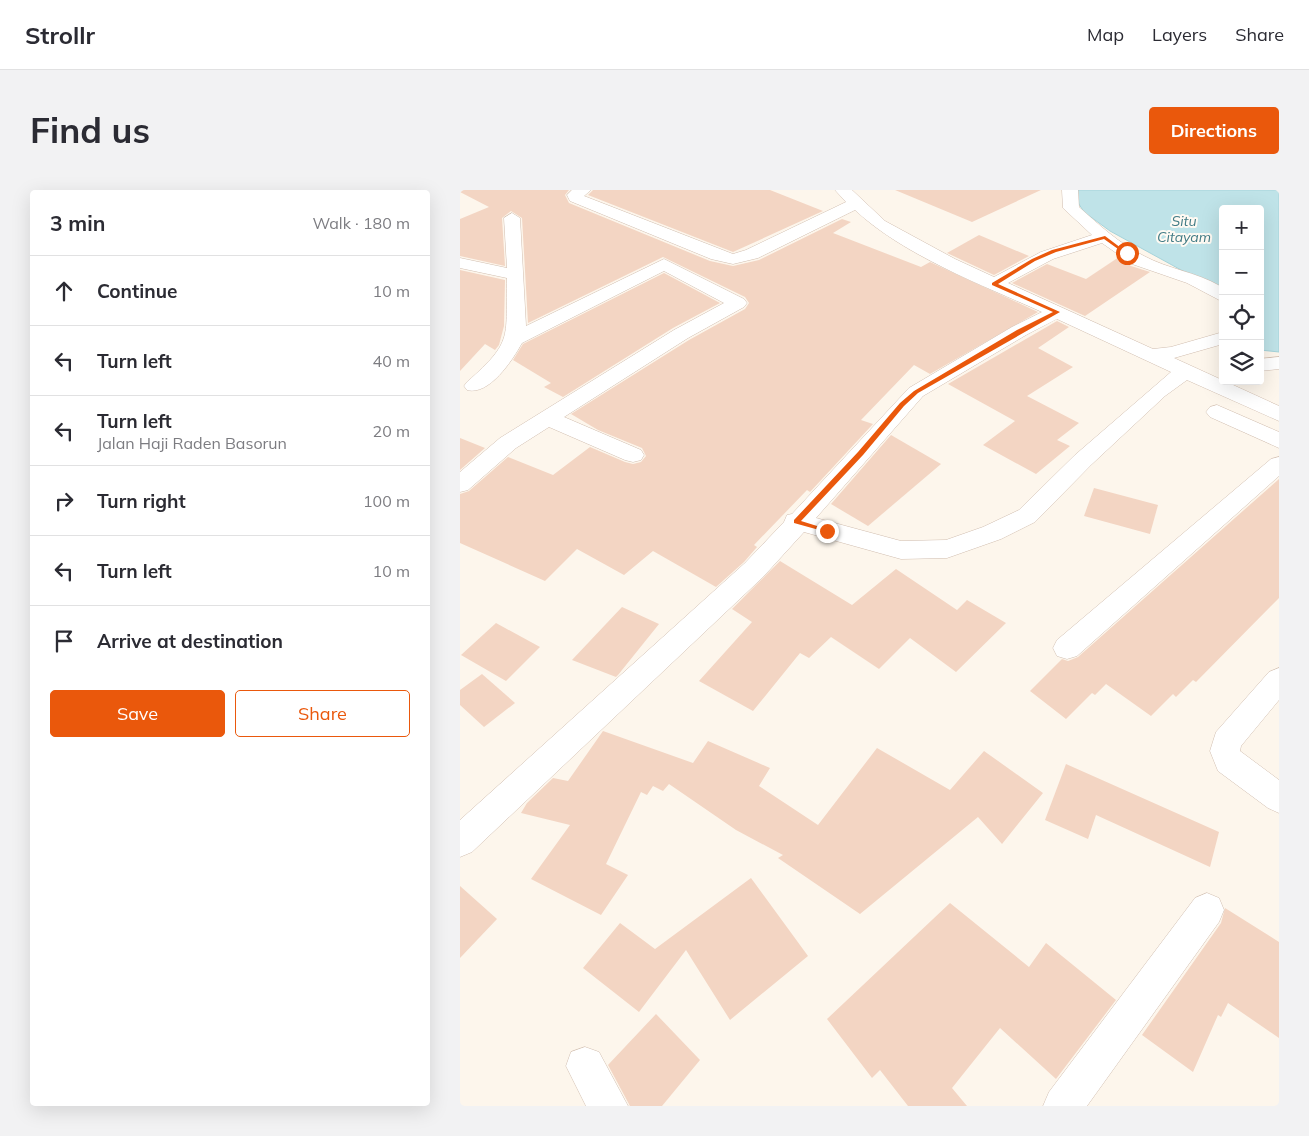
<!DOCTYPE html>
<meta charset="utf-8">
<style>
body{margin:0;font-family:Mulish,sans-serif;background:#f2f2f3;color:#2b2b33}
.controls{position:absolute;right:15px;top:15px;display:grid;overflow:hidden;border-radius:5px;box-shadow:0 5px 20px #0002}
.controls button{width:45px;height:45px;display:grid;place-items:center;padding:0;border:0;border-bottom:1px solid #e1e1e2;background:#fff;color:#2b2b33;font:25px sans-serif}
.stop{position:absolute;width:15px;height:15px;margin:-11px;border:4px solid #ea580c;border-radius:50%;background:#fff}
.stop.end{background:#ea580c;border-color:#fff;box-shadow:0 1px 5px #0008}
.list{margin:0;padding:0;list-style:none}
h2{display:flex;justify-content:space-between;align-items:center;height:65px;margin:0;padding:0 20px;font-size:21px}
h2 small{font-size:16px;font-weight:400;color:#7c7c81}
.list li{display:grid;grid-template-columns:32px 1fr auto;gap:15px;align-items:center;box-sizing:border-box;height:70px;padding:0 20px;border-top:1px solid #e1e1e2}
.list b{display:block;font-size:19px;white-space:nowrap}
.list p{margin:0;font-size:16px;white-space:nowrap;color:#7c7c81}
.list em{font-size:16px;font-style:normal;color:#7c7c81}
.actions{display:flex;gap:10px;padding:15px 20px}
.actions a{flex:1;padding:11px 0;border:1px solid #ea580c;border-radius:5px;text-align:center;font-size:18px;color:#ea580c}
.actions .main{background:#ea580c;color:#fff}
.icon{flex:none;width:28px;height:28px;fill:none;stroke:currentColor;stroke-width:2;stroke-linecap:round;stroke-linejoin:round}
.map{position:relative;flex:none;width:819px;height:916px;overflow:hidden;border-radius:5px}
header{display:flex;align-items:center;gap:30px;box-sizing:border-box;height:70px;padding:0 25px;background:#fff;border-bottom:1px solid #e1e1e2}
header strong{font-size:24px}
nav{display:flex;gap:28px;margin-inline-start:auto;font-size:18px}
.intro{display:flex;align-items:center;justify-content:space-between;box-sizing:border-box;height:120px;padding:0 30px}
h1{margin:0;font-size:35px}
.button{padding:12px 22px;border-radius:5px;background:#ea580c;color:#fff;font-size:18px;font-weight:700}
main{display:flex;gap:30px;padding:0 30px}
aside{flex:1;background:#fff;border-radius:5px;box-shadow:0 5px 20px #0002}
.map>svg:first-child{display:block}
</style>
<header>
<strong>Strollr</strong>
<nav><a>Map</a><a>Layers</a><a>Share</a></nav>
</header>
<div class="intro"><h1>Find us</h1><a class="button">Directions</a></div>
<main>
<aside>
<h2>3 min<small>Walk · 180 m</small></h2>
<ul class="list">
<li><svg class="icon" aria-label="ahead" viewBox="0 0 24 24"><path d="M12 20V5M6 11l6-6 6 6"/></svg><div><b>Continue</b></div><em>10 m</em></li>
<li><svg class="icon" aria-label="left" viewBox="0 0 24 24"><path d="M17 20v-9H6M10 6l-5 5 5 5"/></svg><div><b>Turn left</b></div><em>40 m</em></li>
<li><svg class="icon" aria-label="left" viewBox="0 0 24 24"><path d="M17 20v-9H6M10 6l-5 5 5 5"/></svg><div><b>Turn left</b><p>Jalan Haji Raden Basorun</p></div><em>20 m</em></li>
<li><svg class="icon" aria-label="right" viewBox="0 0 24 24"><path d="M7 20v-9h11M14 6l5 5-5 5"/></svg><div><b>Turn right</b></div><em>100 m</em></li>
<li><svg class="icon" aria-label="left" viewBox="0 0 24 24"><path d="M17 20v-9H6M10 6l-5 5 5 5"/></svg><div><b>Turn left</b></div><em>10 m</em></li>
<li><svg class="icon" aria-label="arrive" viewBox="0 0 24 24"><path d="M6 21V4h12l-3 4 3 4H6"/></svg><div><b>Arrive at destination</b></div></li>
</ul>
<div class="actions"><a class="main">Save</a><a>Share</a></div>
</aside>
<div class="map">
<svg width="819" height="916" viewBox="0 0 819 916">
<rect width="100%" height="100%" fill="#fdf6ec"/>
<polygon fill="#bfe3e8" stroke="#a5d3da" points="615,0 819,0 819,162 800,160 800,19 763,19 763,103 650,41 624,22 617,11"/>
<g fill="#f3d5c3">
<polygon points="0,0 109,0 105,5 109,13 250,71 273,76 299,70 382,29 391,32 373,43 461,77 470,72 578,122 470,184 454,175 401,230 413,234 350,302 347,300 294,355 297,357 284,372 256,397 193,361 164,385 117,359 85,391 0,353 0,304 9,301 48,267 93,285 130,257 165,272 173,274 181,272 186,266 182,258 138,240 111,224 229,150 285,119 289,113 285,107 203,67 68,133 62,28 51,21 42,28 45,76 0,66 0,29 29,17 0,2"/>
<polygon points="133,0 310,0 363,21 273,62 128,5"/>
<polygon points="435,0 581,0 512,32"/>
<polygon points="519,45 569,66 534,85 487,63"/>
<polygon points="659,67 671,76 690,82 625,126 552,93 587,74 626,89"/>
<polygon points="0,80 45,90 44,136 39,155 35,160 25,154 0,181"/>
<polygon points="204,83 260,113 213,138 103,207 84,197 91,193 53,170 63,154"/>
<polygon points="597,131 609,137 578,158 613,177 567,206 619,233 597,250 610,256 576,284 523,255 555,231 488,194"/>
<polygon points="431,245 481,274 408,336 371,314"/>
<polygon points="0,248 25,258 0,280"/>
<polygon points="819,289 819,408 736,492 733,490 716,507 713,504 691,526 646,494 635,505 632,503 606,529 570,501 602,469 608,471 618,467"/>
<polygon points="634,298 698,315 690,344 624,326"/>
<polygon points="320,371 392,415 436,379 497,420 507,410 546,433 496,482 450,448 419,479 371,447 349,468 340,463 293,521 239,491 292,432 272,419"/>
<polygon points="162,417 199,434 158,485 156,487 112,470"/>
<polygon points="36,433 80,457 46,491 1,465"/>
<polygon points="22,484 55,513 24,537 0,515 0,500"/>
<polygon points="143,541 233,573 248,551 310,578 299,596 358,635 417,558 490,600 524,561 583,603 542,654 518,627 400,724 318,668 323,665 276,640 209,594 203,601 193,596 187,605 181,602 146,674 168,685 141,725 71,689 110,635 61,623 67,613 93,588 108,591"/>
<polygon points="606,574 759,642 750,677 636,625 628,649 585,630"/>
<polygon points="291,688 348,766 270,830 226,760 179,822 123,778 160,733 195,759"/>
<polygon points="0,696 37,729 0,768"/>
<polygon points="490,713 569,777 586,753 656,810 596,889 540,838 492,898 507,916 448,916 420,880 412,888 367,829"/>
<polygon points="765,718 819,752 819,848 768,813 761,827 758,825 733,882 682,845 761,733"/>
<polygon points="196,824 240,870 202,916 170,916 148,875"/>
</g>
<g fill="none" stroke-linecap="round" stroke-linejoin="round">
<defs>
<g id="minor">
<path d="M112,0h19l-7,6 149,58 13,-4 100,-48 -11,-12h17l33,31 70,38 39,18 47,-25 51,-17 -29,-27 -1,-18h16l1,17c20,18 41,37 65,49 24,13 52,16 76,30l3,2v14l-36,-19 -55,-19 -30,-21 -49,16 -45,24 145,66 18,-2 52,-15v12l-49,14 105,48v15l-92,-41 -22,16 -74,69 -56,57 -34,17 -54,19 -46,1 -97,-27 -41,45 -291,275 -12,5v-37l285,-257 39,-41 3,-7 5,-1 117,-126 103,-61 30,-15c-60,-27 -139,-57 -187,-102l-97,48 -25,6 -22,-5 -141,-58 -3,-6zM597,129l114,53 -96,83 -56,55 -36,17 -37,13 -45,1 -85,-23 107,-122 103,-61z"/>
<path d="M52,23l8,5 6,108 138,-67 80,40 3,4 -3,4 -56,31 -124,79 77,33 3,5 -3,5 -8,2 -8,-2 -76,-33 -33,21 -48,42 -8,2v-20l40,-34 174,-108 50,-27 -60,-32 -142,72c-10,18 -33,53 -55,47l-3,-4 3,-4c48,-42 38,-45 40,-104l-47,-10v-10l47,10 -3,-50z"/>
<polygon points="819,167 819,179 800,181 800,169"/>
<polygon points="757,215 819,242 819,258 750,227 746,222 750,217"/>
<polygon points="819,267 819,286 617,466 607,469 597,466 593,458 597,450 811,269"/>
<polygon points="819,478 819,510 781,556 780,561 819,590 819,623 808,618 758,581 750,561 756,542 809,482"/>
<polygon points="747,703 759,708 764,720 759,732 627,916 583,916 589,902 735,708"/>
<polygon points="125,857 139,862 168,916 126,916 106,876 111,862"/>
</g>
</defs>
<use href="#minor" stroke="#d1beb0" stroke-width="1"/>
<use href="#minor" fill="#fff" fill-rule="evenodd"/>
</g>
<polygon fill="#ea580c" points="645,46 669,64 665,64 644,49 596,62 575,71 538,94 600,122 458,203 444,216 403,265 341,331 370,340 370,343 334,333 334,330 398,262 440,213 454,201 557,140 593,122 532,95 532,93 572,69 592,60"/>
<g text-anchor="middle" stroke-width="4" stroke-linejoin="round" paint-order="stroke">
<g font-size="14" font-style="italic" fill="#437c86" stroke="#fffaf3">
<text x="724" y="36">Situ<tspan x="724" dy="16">Citayam</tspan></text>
</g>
</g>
</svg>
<div class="controls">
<button>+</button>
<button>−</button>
<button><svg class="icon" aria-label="locate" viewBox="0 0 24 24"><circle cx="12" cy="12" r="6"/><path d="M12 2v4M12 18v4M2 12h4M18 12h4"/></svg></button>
<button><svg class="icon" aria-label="layers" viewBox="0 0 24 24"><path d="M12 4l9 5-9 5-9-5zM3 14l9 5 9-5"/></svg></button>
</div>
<div class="stop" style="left:667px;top:63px"></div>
<div class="stop end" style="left:367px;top:341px"></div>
</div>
</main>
